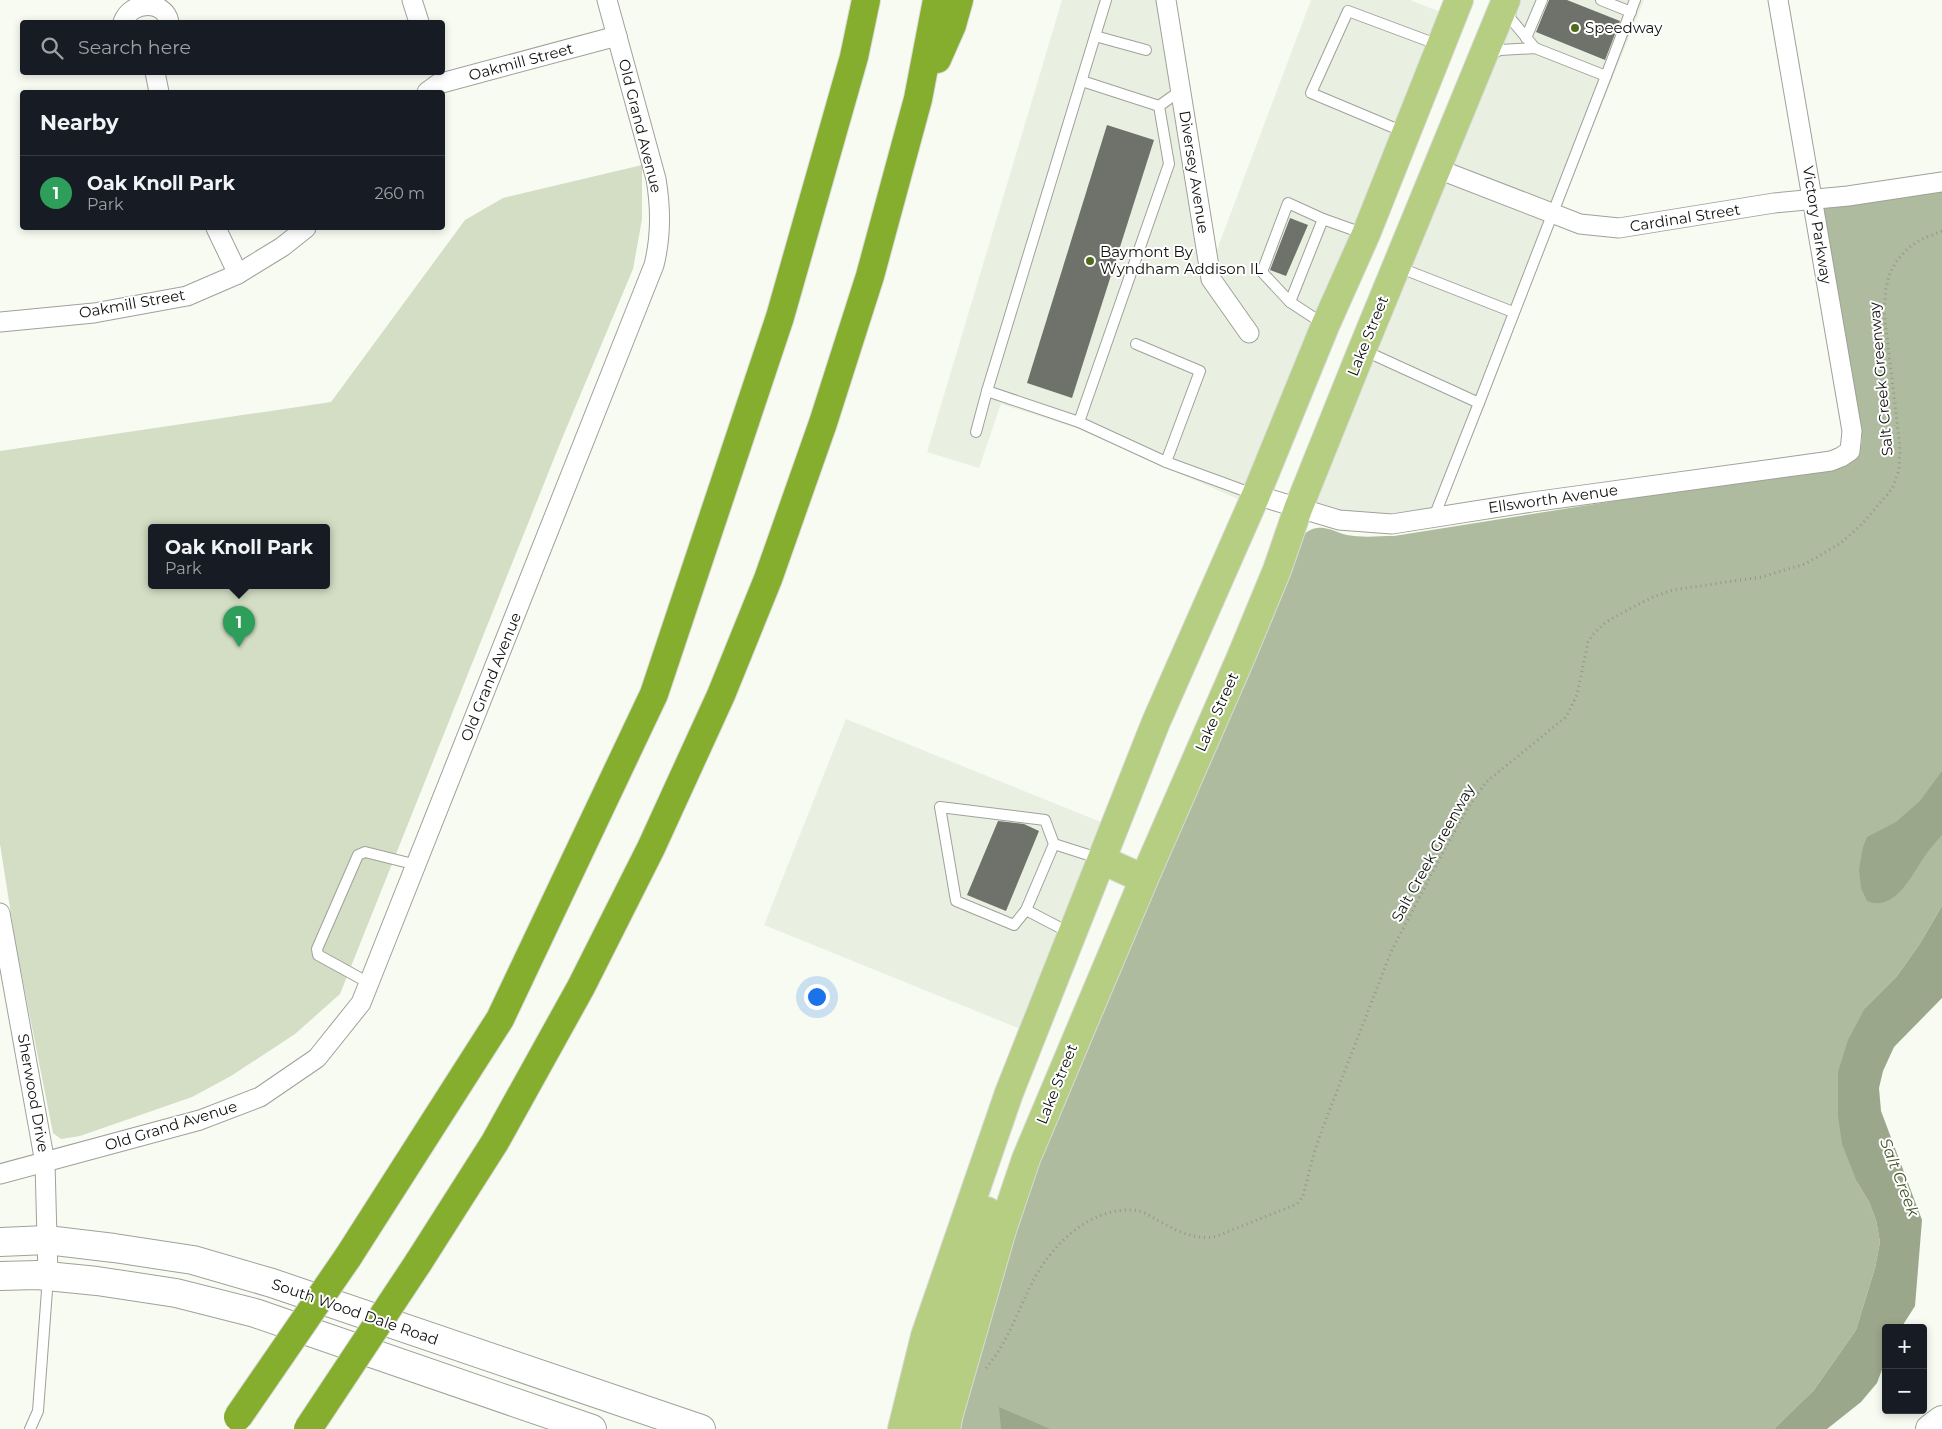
<!DOCTYPE html>
<meta charset="utf-8">
<style>
body{margin:0;font-family:Montserrat,sans-serif;background:#20242c;color:#f1f3f6}
.controls{position:absolute;right:15px;bottom:15px;display:grid;overflow:hidden;border-radius:5px;box-shadow:0 2px 8px #0003}
.controls button{width:45px;height:45px;display:grid;place-items:center;padding:0;border:0;border-bottom:1px solid #363941;background:#171b24;color:#f1f3f6;font:25px sans-serif}
.you{position:absolute;left:816px;top:996px;width:18px;height:18px;margin:-12px;border:4px solid #fff;border-radius:50%;background:#1a73e8;box-shadow:0 0 0 8px #1a73e833}
.badge{display:grid;place-items:center;width:32px;height:32px;border-radius:50%;background:#8c9099;color:#fff;font-size:16px;font-weight:700}
.pin{position:absolute;translate:-50% -41px;filter:drop-shadow(0 1px 2px #0008)}
.pin::after{content:'';position:absolute;top:26px;width:18px;height:15px;background:inherit;clip-path:polygon(0 0,100% 0,50% 100%)}
.popup{position:absolute;left:148px;top:524px;width:182px;height:65px;box-sizing:border-box;display:grid;place-content:center;border-radius:5px;background:#171b24;filter:drop-shadow(0 1px 4px #0005);font-size:16px;white-space:nowrap;color:#9ea1a6}
.popup b{font-size:19px;color:#f1f3f6}
.popup::after{content:'';position:absolute;left:50%;top:100%;margin-left:-10px;border:10px solid transparent;border-top-color:#171b24}
.list{margin:0;padding:0;list-style:none}
h2{display:flex;justify-content:space-between;align-items:center;height:65px;margin:0;padding:0 20px;font-size:21px}
h2 small{font-size:16px;font-weight:400;color:#9ea1a6}
.list li{display:grid;grid-template-columns:32px 1fr auto;gap:15px;align-items:center;box-sizing:border-box;height:75px;padding:0 20px;border-top:1px solid #363941}
.list b{display:block;font-size:19px;white-space:nowrap}
.list p{margin:0;font-size:16px;white-space:nowrap;color:#9ea1a6}
.list em{font-size:16px;font-style:normal;color:#9ea1a6}
.icon{flex:none;width:28px;height:28px;fill:none;stroke:currentColor;stroke-width:2;stroke-linecap:round;stroke-linejoin:round}
.map{position:relative;flex:none;width:1942px;height:1429px;overflow:hidden}
.search{position:absolute;background:#171b24;box-shadow:0 2px 8px #0003;left:20px;top:20px;width:425px;height:55px;display:flex;align-items:center;gap:12px;box-sizing:border-box;padding:0 18px;border-radius:5px;color:#9ea1a6;font-size:19px}
.panel{position:absolute;background:#171b24;box-shadow:0 2px 8px #0003;left:20px;top:90px;width:425px;height:140px;border-radius:5px}
.map>svg:first-child{display:block}
</style>
<div class="map">
<svg width="1942" height="1429" viewBox="0 0 1942 1429">
<rect width="100%" height="100%" fill="#f7fbf2"/>
<g fill="#eaf0e1">
<polygon points="1062,0 1169,0 1212,263 1311,0 1410,0 1446,14 1249,504 1076,428 1001,404 979,468 927,452"/>
<polygon points="1512,0 1644,0 1438,512 1394,519 1342,515 1306,505"/>
<polygon points="846,719 1106,824 1023,1030 764,925"/>
</g>
<path fill="#d3dec4" fill-rule="evenodd" d="M642,165v54l-9,50 -72,172 -221,553 -45,40 -64,42 -39,21 -112,39 -19,3 -8,-6 -3,-15 -34,-172 -16,-102v-393l331,-49 134,-182 38,-22zM152,528h174v58h-174z"/>
<path fill="#afbb9e" d="M1942,188v718l-23,39 -22,31 -32,32 -8,174 12,20 7,18 4,22 -5,26 -19,62 -42,60 -40,39h-815l10,-54 71,-216 257,-620c6,-4 12,-10 20,-11 10,-2 21,5 30,7 16,3 32,1 47,1l333,-53 129,-28 5,-9 1,-9 -40,-213v-17z"/>
<g fill="#9ba78a">
<path d="M1942,771v64c-5,6 -11,12 -15,18 -14,19 -31,60 -60,48l-6,-13 -2,-18 4,-23 4,-10 29,-15 24,-21z"/>
<polygon points="1942,906 1942,998 1894,1047 1883,1071 1879,1088 1881,1111 1922,1220 1915,1306 1901,1328 1886,1328 1886,1359 1877,1383 1861,1402 1827,1429 1774,1429 1814,1390 1856,1330 1875,1268 1880,1242 1876,1220 1869,1202 1857,1182 1842,1144 1838,1116 1838,1072 1848,1040 1865,1008 1897,976 1919,945"/>
<polygon points="999,1407 1050,1429 1001,1429"/>
</g>
<g fill="#6e726a">
<polygon points="1549,0 1567,0 1620,21 1605,60 1536,32"/>
<polygon points="1107,125 1154,140 1072,398 1027,383"/>
<polygon points="1290,218 1308,225 1286,276 1270,270"/>
<polygon points="998,821 1024,824 1039,831 1006,911 967,895"/>
</g>
<g fill="none" stroke-linecap="round" stroke-linejoin="round">
<defs>
<g id="lane">
<polyline points="1106,0 987,391 1079,422 1166,462 1256,495"/>
<polyline points="1601,0 1631,12"/>
<polyline points="1511,8 1510,18 1535,48"/>
<polyline points="1095,36 1146,50"/>
<polyline points="1526,38 1542,0"/>
<polyline points="1606,76 1635,0"/>
<polyline points="1082,81 1159,106"/>
<polyline points="1159,106 1180,91"/>
<polyline points="1404,132 1311,93 1348,11 1439,45"/>
<polyline points="1398,267 1513,312"/>
<polyline points="1290,302 1262,272 1288,203 1323,219"/>
<polyline points="1325,325 1290,302 1323,219 1365,234"/>
<polyline points="1136,344 1200,371 1166,462"/>
<polyline points="1363,350 1479,403 1606,76 1535,48 1500,50 1489,55"/>
<polyline points="1079,422 1169,164 1159,106"/>
<polyline points="976,432 987,391"/>
<polyline points="1434,517 1479,403"/>
<polygon points="940,807 1045,820 1054,844 1026,910 1014,925 956,901"/>
<polyline points="1054,844 1101,859"/>
<polyline points="1026,910 1072,934"/>
<polyline points="369,983 318,955 317,949 358,855 365,852 417,865"/>
<polyline points="30,1429 38,1411 48,1277"/>
</g>
<g id="street">
<polyline points="412,0 419,22"/>
<polyline points="1166,0 1211,279 1249,333"/>
<path d="M123,22c8,-22 42,-22 46,0"/>
<polyline points="155,72 159,92"/>
<polyline points="427,92 438,84 617,36"/>
<polyline points="1438,169 1580,224 1619,228 1774,203 1848,196 1942,182"/>
<polyline points="216,228 238,274"/>
<polyline points="0,322 94,313 187,296 238,274 282,247 306,228"/>
<polyline points="1256,495 1339,520 1392,524 1532,502 1831,461 1841,457 1850,451 1852,431 1778,0"/>
<polyline points="0,913 45,1163 48,1276"/>
<path d="M0,1174l200,-54 60,-23 57,-39 44,-55 293,-738c7,-28 7,-57 2,-86l-49,-179"/>
</g>
<g id="secondary">
<polyline points="0,1242 47,1240 114,1248 193,1260 272,1283 701,1429"/>
<polyline points="0,1276 37,1275 97,1281 176,1293 255,1313 592,1429"/>
<polyline points="1930,1429 1942,1420"/>
</g>
<g id="primary">
<polyline points="1102,860 1144,879"/>
<polyline points="902,1429 925,1336 1009,1093 1156,722 1256,495 1325,326 1366,234 1459,0"/>
<polyline points="925,1429 947,1338 987,1211"/>
<polyline points="946,1429 949,1414 1002,1230 1026,1159 1144,879 1241,657 1277,570 1298,509 1362,350 1506,0"/>
</g>
<g id="highway">
<polyline points="937,59 952,25 959,0"/>
<polyline points="348,1257 500,1019 654,694 780,317 854,57 866,0"/>
<polyline points="418,1263 495,1142 581,987 651,848 721,695 768,579 823,423 870,276 918,99 937,0"/>
</g>
</defs>
<use href="#lane" stroke="#9ea29a" stroke-width="12"/>
<use href="#street" stroke="#9ea29a" stroke-width="21"/>
<use href="#secondary" stroke="#9ea29a" stroke-width="30"/>
<use href="#primary" stroke="#d9d9d8" stroke-width="30"/>
<use href="#highway" stroke="#d9d9d8" stroke-width="30"/>
<path stroke="#92958f" stroke-width="3" stroke-dasharray="1 4" stroke-linecap="butt" d="M986,1368c22,-26 32,-58 47,-87 19,-36 55,-72 98,-71 11,0 19,6 28,11 18,10 37,20 58,15l80,-32 6,-8 11,-43 9,-26 68,-175 51,-98 26,-46 18,-26 80,-65 11,-22 11,-53 7,-10 11,-10 25,-14 22,-11 20,-7 88,-13 44,-13 36,-21 21,-19 30,-35 7,-19 1,-23 -16,-135 2,-23 3,-14 7,-13 12,-14 12,-8 22,-9"/>
<use href="#lane" stroke="#fff" stroke-width="10"/>
<use href="#street" stroke="#fff" stroke-width="19"/>
<use href="#secondary" stroke="#fff" stroke-width="28"/>
<use href="#primary" stroke="#b6ce82" stroke-width="28"/>
<use href="#highway" stroke="#85ad2e" stroke-width="28"/>
<defs>
<g id="highway-bridge">
<polyline points="238,1417 348,1257"/>
<polyline points="308,1429 418,1263"/>
</g>
</defs>
<use href="#highway-bridge" stroke="#d9d9d8" stroke-width="30" stroke-linecap="butt"/>
<use href="#highway-bridge" stroke="#85ad2e" stroke-width="28"/>
</g>
<g fill="#506a1b" stroke="#fff" stroke-width="2">
<circle cx="1575" cy="28" r="5"/>
<circle cx="1090" cy="261" r="5"/>
</g>
<g text-anchor="middle" stroke-width="4" stroke-linejoin="round" paint-order="stroke">
<g font-size="15" fill="#10110e" stroke="#fff" text-anchor="start">
<text x="1585" y="33">Speedway</text>
<text x="1100" y="257">Baymont By<tspan x="1100" dy="17">Wyndham Addison IL</tspan></text>
</g>
<g font-size="15" fill="#10110e" stroke="#fff">
<text transform="translate(521 62) rotate(-15)" y="5">Oakmill Street</text>
<text transform="translate(640 126) rotate(76)" y="5">Old Grand Avenue</text>
<text transform="translate(1194 172) rotate(81)" y="5">Diversey Avenue</text>
<text transform="translate(1685 218) rotate(-9)" y="5">Cardinal Street</text>
<text transform="translate(1817 225) rotate(81)" y="5">Victory Parkway</text>
<text transform="translate(132 304) rotate(-10)" y="5">Oakmill Street</text>
<text transform="translate(1368 336) rotate(-68)" y="5">Lake Street</text>
<text transform="translate(1881 379) rotate(-95)" y="5">Salt Creek Greenway</text>
<text transform="translate(1553 499) rotate(-8)" y="5">Ellsworth Avenue</text>
<text transform="translate(491 677) rotate(-68)" y="5">Old Grand Avenue</text>
<text transform="translate(1217 712) rotate(-66)" y="5">Lake Street</text>
<text transform="translate(1433 853) rotate(-61)" y="5">Salt Creek Greenway</text>
<text transform="translate(1057 1084) rotate(-68)" y="5">Lake Street</text>
<text transform="translate(33 1093) rotate(80)" y="5">Sherwood Drive</text>
<text transform="translate(171 1126) rotate(-17)" y="5">Old Grand Avenue</text>
<text transform="translate(355 1312) rotate(19)" y="5">South Wood Dale Road</text>
</g>
<g font-size="16" font-style="italic" fill="#455627" stroke="#fff">
<text transform="translate(1900 1177) rotate(69)" y="6">Salt Creek</text>
</g>
</g>
</svg>
<div class="controls">
<button>+</button>
<button>−</button>
</div>
<div class="you"></div>
<div class="pin badge" style="left:239px;top:647px;background:#2e9e5b">1</div>
<div class="popup"><b>Oak Knoll Park</b>Park</div>
<div class="search"><svg class="icon" aria-label="search" viewBox="0 0 24 24"><circle cx="10" cy="10" r="6"/><path d="M15 15l6 6"/></svg>Search here</div>
<section class="panel">
<h2>Nearby<small></small></h2>
<ul class="list">
<li><span class="badge" style="background:#2e9e5b">1</span><div><b>Oak Knoll Park</b><p>Park</p></div><em>260 m</em></li>
</ul>
</section>
</div>
